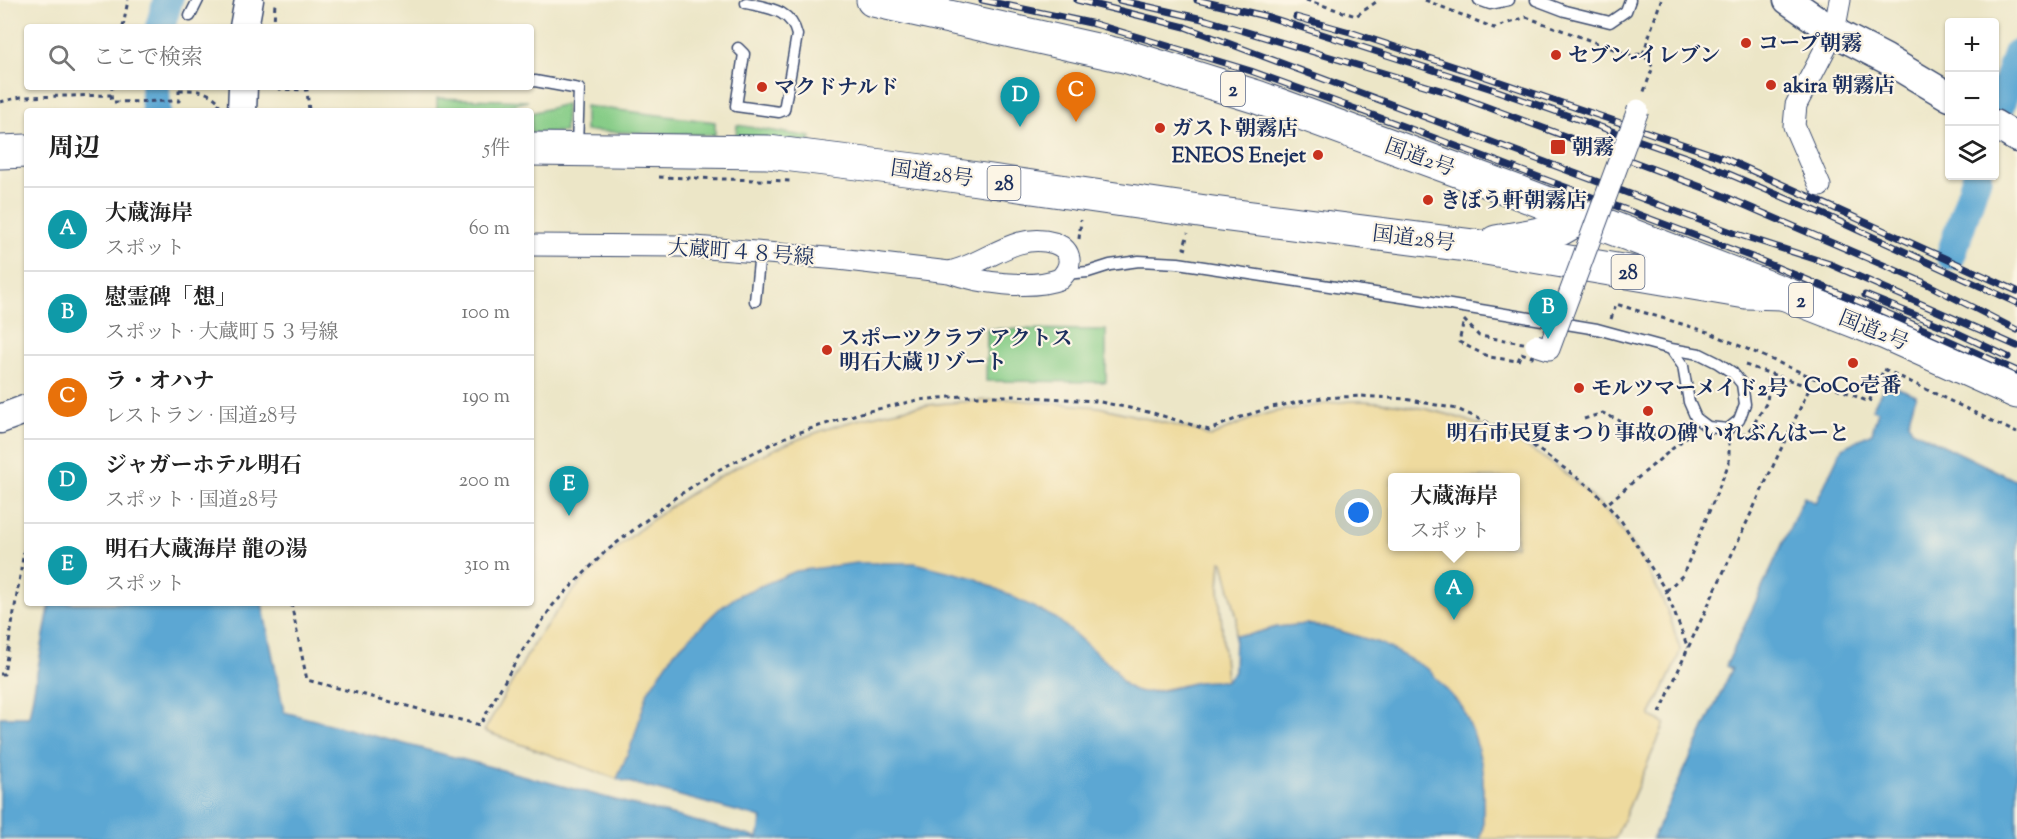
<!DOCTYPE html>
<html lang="ja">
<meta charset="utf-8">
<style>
body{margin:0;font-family:"Sorts Mill Goudy","Noto Serif JP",serif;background:#f2f2f2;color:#222}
.controls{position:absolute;right:18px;top:18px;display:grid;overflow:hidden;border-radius:6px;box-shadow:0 2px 4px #0004}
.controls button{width:54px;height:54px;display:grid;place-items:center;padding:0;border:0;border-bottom:2px solid #e0e0e0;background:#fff;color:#222;font:30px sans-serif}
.you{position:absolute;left:1359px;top:513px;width:21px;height:21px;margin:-15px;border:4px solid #fff;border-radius:50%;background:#1a73e8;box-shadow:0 0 0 9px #1a73e833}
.badge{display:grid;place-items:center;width:39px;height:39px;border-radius:50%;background:#c8321e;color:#fff;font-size:20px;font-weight:700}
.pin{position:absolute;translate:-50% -50px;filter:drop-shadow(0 2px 3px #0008)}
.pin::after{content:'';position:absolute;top:32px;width:21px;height:18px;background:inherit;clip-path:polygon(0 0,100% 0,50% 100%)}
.popup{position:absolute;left:1388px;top:473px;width:132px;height:78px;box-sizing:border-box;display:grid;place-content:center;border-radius:6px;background:#fff;filter:drop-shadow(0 2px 4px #0005);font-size:20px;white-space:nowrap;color:#767676}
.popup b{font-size:22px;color:#222}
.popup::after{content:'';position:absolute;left:50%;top:100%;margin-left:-12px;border:12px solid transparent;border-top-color:#fff}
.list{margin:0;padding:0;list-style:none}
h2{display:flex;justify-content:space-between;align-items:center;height:78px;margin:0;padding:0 24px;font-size:26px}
h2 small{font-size:20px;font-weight:400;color:#767676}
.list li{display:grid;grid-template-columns:39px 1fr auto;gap:18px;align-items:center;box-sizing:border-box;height:84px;padding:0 24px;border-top:2px solid #e0e0e0}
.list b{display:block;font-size:22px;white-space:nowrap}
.list p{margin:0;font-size:20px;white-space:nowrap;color:#767676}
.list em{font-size:20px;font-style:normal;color:#767676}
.icon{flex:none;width:33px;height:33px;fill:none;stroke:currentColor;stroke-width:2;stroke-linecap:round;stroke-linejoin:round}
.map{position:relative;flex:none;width:2017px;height:839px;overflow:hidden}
.search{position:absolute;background:#fff;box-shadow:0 2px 4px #0004;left:24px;top:24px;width:510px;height:66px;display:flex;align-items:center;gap:15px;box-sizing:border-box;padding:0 21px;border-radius:6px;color:#767676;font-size:22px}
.panel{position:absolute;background:#fff;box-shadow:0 2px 4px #0004;left:24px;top:108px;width:510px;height:498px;border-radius:6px}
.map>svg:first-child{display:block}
</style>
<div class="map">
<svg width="2017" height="839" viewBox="0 0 2017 839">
<rect width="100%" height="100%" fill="#fcf5e5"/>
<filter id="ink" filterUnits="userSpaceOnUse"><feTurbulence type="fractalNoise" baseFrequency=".0167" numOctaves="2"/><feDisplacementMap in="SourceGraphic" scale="12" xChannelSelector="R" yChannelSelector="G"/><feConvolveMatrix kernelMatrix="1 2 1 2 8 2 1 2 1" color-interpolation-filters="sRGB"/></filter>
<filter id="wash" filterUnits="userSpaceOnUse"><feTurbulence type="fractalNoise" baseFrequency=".008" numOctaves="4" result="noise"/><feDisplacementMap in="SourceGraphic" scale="24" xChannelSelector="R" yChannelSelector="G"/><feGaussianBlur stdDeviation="1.35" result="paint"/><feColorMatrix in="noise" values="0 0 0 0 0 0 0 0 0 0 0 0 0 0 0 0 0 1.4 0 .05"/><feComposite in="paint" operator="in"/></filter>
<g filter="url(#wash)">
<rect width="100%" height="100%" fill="#ece6c7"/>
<g fill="#85cc86" stroke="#507e72" stroke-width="1.5">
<polygon points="437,98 528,101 490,111 437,111"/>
<polygon points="566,104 565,132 531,133 531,113"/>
<polygon points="585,106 715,122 715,135 585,131"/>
<polygon points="737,125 811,137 810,142 736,136"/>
<polygon points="987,329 1106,330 1106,382 986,381"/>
</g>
<path fill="#eeda9e" stroke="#84847e" stroke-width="1.5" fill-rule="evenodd" d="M1008,399l91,8 99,24 12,6c19,-9 38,-18 59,-24 11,-3 24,-4 36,-6 18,-3 39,-7 58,-6 117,6 219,60 280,161 14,24 26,48 33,75 1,3 4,9 4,13 0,8 -25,55 -30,66l15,7 -50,116h-135l3,-13v-56l-8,-32 -13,-31 -34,-37 -46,-26 -45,-14 -30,-6 -30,3 -29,8h-13l2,-17 -14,-56 -2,-1 -2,27 7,93 -26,1 -55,11 -11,-2 -14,-11 -4,-10 -10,-8 -249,-99 -138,46 -45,44 -57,126 -133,-48c12,-21 24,-42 36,-63 7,-12 13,-25 21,-35 14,-19 29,-40 46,-57 87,-87 200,-145 321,-168 33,-6 67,-7 100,-9zM1392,478h124v68h-124z"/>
<g fill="#5ba7d3" stroke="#3b6b98" stroke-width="1.5">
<polygon points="1886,383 1916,395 1908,422 1912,430 2017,481 2017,839 1652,839 1732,669 1726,666 1804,497 1816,503 1842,448 1872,433 1878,411 1872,409"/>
<path d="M857,563h58l60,15 82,41 59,51c14,38 54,17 82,12 9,-1 19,-1 28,-1l8,-9 1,-37h13l29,-8 30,-3 30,6 45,14 46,25 34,38 13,31 8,32v56l-3,13h-1480v-122h29l21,-114h212l22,109 474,126 4,-20 -145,-39 17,-41 14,-47 26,-38 45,-44 20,-14 57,-24z"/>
</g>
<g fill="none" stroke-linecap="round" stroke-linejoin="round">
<g stroke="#5ba7d3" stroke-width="30">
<polyline points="160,27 168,0"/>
<polyline points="155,87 156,111"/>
<polyline points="1994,122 2017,54"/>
<polyline points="1951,255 1977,176"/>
</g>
</g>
</g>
<g filter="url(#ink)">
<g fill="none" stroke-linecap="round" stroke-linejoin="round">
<defs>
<g id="lane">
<polyline points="1479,0 1490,4 1509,0"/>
<polyline points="1536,0 1565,11 1610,22 1626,11 1630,0"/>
<polyline points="190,16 198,0"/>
<path d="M738,48l6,6 -8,52 43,6 5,-2 13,-75c-6,-26 -29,-27 -51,-32"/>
<polyline points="535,81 579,89 577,145"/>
<polyline points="1065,274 1088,272 1110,265 1139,261 1178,263 1408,298 1597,329 1671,349 1700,354 1718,363 1733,373 1742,384 1745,404 1739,420 1728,429 1708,427 1696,418 1689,402 1683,366 1671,349"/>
<polyline points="755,301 760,252"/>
</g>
<g id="street">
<polyline points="1820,186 1794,126 1796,105 1834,32 1840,0"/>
<path d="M531,245l152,1 156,13 110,13c30,11 81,18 111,7 6,-6 10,-12 9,-20 -1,-9 -7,-13 -15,-16 -39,-12 -69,22 -105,29"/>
</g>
<g id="secondary">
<polyline points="1788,0 1834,32 1886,59 1950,97"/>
<polyline points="244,27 249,0"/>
<polyline points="242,111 243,87"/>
<polyline points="1994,124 2017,138"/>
<polyline points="0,419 27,409"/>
</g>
<g id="highway">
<polyline points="873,0 1128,57 1257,97 1512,190 1783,293 1888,334 2017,392"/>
<polyline points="531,149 768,152 922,171 1213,213 1474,246 1746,292 1783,293"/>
<polyline points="0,152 27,151"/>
<polyline points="1496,242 1535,235 1560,229 1581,217"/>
</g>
</defs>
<use href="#lane" stroke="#3a4a6e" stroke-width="13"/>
<use href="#street" stroke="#3a4a6e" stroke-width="23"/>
<use href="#secondary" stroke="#3a4a6e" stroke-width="31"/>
<use href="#highway" stroke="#3a4a6e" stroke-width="35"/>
<g stroke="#3a4a6e" stroke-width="3" stroke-dasharray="4.5 4.5" stroke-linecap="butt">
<polyline points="1306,0 1356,16 1379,0"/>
<polyline points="1425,0 1494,28 1526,17 1630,55 1643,54 1653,67 1643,94"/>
<polyline points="123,27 128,0"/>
<polyline points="274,27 275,0"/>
<polyline points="1643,54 1661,0"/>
<polyline points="279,87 279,89 307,90 309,111"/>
<path d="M179,90c17,0 29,0 41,13l-7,8"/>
<polyline points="111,95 112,102 179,101 179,87"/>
<polyline points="0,102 21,97 111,95 112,87"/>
<polyline points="659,177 790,181"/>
<polyline points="1079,239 1081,220"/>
<polyline points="1187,249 1184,248 1188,233"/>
<polyline points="1611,319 1616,304 1708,332 1869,402 1884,369 2017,433"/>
<polygon points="1464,320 1479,336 1536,345 1532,357 1521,353 1518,361 1489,357 1459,342"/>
<polyline points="1584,419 1603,413 1647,434 1670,438 1691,433 1607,504"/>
<polyline points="1743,436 1749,432 1767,402 1770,374"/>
<polyline points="1666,591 1683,575 1729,463 1729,441"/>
<polyline points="291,603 307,680 480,725 517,659 553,605 605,552 676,497 720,469 788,436 860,413 918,400 962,396 1015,396 1096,401 1153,413 1209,430 1238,418 1272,407 1322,398 1361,396 1405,399 1457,409 1521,437 1593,489 1622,522 1666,591 1688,648"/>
<polyline points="0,674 4,674 27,533"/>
<polyline points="1660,713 1688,648 1810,387 1745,365"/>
</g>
<use href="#lane" stroke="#fff" stroke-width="10"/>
<use href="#street" stroke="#fff" stroke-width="21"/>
<use href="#secondary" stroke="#fff" stroke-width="28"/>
<use href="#highway" stroke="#fff" stroke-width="33"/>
<defs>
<g id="rail">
<polyline points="982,0 1095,24 1251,71 1400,125 1752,257 1901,319 2017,371"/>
<polyline points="1077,0 1185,27 1734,233 1830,264 2017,346"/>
<polyline points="1119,0 1207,20 1447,92 1712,191 1925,283 2017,330"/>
<polyline points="1197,0 1269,17 1492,89 1703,163 1825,215 2017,303"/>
<polyline points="1296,17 1350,32 1483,76 1726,159 2017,291"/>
<polyline points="1865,295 1947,328 2008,357"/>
</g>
</defs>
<use href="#rail" stroke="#1b2f5e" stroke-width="7"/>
<use href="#rail" stroke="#fcf5e5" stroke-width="4.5" stroke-dasharray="14" stroke-linecap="butt"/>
<defs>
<polyline id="street-bridge" points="1536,345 1549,349 1638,110"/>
</defs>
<use href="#street-bridge" stroke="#3a4a6e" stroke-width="23" stroke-linecap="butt"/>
<use href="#street-bridge" stroke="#fff" stroke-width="21"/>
</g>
</g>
<g fill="#c8321e" stroke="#fcf5e5" stroke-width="2">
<circle cx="1746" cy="43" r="6"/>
<circle cx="1556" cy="55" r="6"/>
<circle cx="1771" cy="85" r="6"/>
<circle cx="762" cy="87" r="6"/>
<circle cx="1160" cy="128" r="6"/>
<rect x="1550" y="139" width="16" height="16" rx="3"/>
<circle cx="1318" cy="155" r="6"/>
<circle cx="1428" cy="200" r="6"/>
<circle cx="827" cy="350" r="6"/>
<circle cx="1853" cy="363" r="6"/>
<circle cx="1579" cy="388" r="6"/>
<circle cx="1648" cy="411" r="6"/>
</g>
<g text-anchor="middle" stroke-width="4.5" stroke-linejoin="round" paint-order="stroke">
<g fill="#fcf5e5" stroke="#5e6a86" stroke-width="1.5">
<rect x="1221" y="72" width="24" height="34" rx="4.5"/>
<rect x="987.5" y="166" width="33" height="34" rx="4.5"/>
<rect x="1611.5" y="255" width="33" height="34" rx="4.5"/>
<rect x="1789" y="283" width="24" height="34" rx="4.5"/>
</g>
<g font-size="20" font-weight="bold" fill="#1b2f5e">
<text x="1233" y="96">2</text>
<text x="1004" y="190">28</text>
<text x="1628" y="279">28</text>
<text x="1801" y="307">2</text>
</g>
<g font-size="21" font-weight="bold" fill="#1b2f5e" stroke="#fcf5e5" text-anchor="start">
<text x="1758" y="50">コープ朝霧</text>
<text x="1568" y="62">セブン-イレブン</text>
<text x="1783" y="92">akira 朝霧店</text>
<text x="774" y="94">マクドナルド</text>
<text x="1172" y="135">ガスト朝霧店</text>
<text x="1572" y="154">朝霧</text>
<text x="1306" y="162" text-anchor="end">ENEOS Enejet</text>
<text x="1440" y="207">きぼう軒朝霧店</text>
<text x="839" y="345">スポーツクラブ アクトス<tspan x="839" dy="24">明石大蔵リゾート</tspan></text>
<text x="1853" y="392" text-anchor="middle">CoCo壱番</text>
<text x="1591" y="395">モルツマーメイド2号</text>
<text x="1648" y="440" text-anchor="middle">明石市民夏まつり事故の碑 いれぶんはーと</text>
</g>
<g font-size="21" fill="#1b2f5e" stroke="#fcf5e5">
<text transform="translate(1420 157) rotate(20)" y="7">国道2号</text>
<text transform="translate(932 173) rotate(8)" y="7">国道28号</text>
<text transform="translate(1414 238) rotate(7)" y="7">国道28号</text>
<text transform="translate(741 252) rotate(4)" y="7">大蔵町４８号線</text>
<text transform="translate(1874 330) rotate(22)" y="7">国道2号</text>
</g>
</g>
</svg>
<div class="controls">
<button>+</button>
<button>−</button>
<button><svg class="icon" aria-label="layers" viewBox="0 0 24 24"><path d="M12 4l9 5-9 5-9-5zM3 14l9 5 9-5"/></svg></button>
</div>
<div class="you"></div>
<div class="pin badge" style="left:1454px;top:620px;background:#0f9aa8">A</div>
<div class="popup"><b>大蔵海岸</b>スポット</div>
<div class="pin badge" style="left:1548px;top:339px;background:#0f9aa8">B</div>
<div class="pin badge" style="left:1076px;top:122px;background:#e8710a">C</div>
<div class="pin badge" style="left:1020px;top:127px;background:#0f9aa8">D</div>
<div class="pin badge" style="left:569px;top:516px;background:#0f9aa8">E</div>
<div class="search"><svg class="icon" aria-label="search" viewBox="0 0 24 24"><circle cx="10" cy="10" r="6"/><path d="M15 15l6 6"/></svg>ここで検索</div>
<section class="panel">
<h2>周辺<small>5件</small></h2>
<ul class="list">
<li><span class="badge" style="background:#0f9aa8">A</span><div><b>大蔵海岸</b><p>スポット</p></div><em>60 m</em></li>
<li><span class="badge" style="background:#0f9aa8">B</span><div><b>慰霊碑「想」</b><p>スポット · 大蔵町５３号線</p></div><em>100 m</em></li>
<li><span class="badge" style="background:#e8710a">C</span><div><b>ラ・オハナ</b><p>レストラン · 国道28号</p></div><em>190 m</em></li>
<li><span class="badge" style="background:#0f9aa8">D</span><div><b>ジャガーホテル明石</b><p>スポット · 国道28号</p></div><em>200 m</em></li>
<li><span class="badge" style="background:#0f9aa8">E</span><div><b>明石大蔵海岸 龍の湯</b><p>スポット</p></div><em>310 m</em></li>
</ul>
</section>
</div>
